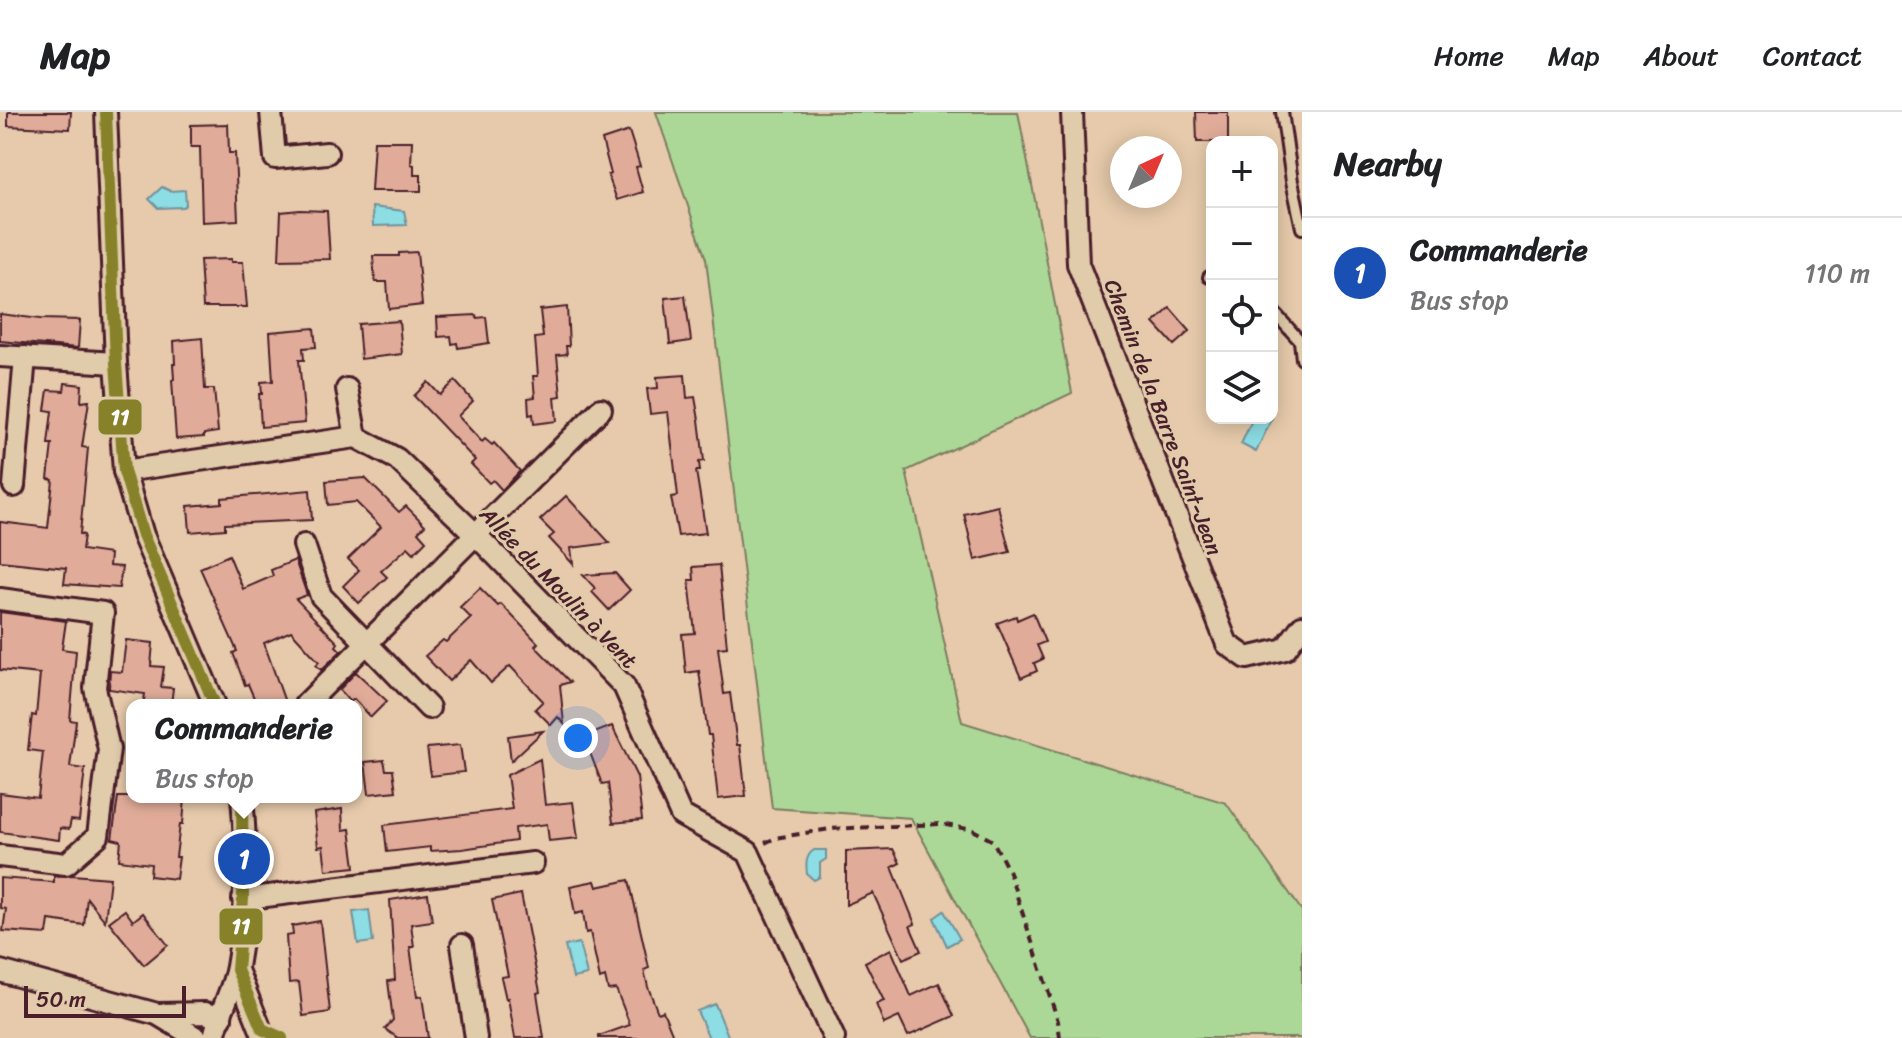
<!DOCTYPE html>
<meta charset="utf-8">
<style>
body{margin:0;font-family:Sriracha,sans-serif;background:#f2f2f2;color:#202124}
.controls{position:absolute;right:24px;top:24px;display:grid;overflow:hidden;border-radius:16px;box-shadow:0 4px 20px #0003}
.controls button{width:72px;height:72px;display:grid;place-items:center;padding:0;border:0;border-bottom:2px solid #e0e0e0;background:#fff;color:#202124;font:40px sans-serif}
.compass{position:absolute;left:1110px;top:24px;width:72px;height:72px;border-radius:50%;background:#fff;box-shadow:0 4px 20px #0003;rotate:44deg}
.scale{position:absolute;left:24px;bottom:20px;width:162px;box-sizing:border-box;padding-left:8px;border:4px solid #4a1f2b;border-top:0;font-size:22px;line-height:28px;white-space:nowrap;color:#4a1f2b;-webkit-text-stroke:6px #e0cbaa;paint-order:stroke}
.you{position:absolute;left:578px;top:626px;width:28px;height:28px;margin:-20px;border:6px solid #fff;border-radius:50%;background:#1a73e8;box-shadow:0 0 0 12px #1a73e833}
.badge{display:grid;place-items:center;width:52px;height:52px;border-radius:50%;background:#b45309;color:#fff;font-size:26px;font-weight:700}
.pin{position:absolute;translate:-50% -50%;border:4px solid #fff;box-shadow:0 2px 8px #0006}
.popup{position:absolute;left:126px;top:587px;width:236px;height:104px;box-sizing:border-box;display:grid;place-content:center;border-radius:16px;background:#fff;filter:drop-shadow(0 2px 6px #0005);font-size:26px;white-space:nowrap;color:#757577}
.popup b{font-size:30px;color:#202124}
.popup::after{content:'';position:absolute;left:50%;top:100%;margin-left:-16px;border:16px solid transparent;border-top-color:#fff}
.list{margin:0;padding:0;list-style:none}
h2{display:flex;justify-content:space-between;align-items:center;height:104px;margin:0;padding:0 32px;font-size:34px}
h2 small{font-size:26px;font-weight:400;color:#757577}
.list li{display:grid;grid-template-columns:52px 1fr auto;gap:24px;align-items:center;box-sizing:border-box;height:112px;padding:0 32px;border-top:2px solid #e0e0e0}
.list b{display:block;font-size:30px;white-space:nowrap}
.list p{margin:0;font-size:26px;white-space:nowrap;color:#757577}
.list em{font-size:26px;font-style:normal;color:#757577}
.icon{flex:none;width:44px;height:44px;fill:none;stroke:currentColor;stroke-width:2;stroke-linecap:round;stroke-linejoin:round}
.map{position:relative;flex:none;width:1302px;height:926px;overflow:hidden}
header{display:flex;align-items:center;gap:48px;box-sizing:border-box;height:112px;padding:0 40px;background:#fff;border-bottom:2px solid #e0e0e0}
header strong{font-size:38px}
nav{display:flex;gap:44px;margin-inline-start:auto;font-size:28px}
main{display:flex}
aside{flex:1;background:#fff}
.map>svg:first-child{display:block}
</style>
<header>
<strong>Map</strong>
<nav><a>Home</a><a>Map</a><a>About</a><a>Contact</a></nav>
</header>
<main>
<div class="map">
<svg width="1302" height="926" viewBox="0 0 1302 926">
<rect width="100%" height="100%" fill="#e6caab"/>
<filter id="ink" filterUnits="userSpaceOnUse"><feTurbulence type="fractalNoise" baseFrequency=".0125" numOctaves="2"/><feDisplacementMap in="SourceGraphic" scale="16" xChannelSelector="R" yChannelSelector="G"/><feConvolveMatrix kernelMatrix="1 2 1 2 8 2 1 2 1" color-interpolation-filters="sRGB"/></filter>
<g filter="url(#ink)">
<polygon fill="#acd897" stroke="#7b7c61" stroke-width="2" points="656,0 1018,0 1072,281 906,359 962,610 1226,691 1302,799 1302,926 1030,926 911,706 772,696 706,147"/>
<g fill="#8cdde4" stroke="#72919a" stroke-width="2">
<polygon points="162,75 170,79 185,78 186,93 183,95 158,96 149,87"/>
<polygon points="372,95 404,99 407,113 373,114"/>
<polygon points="1253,306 1272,306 1256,340 1241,332"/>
<path d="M814,738h12v9l-6,4v14l-6,3 -7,-6c-1,-9 -2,-18 7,-24z"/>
<polygon points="369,798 373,830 358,832 353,800"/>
<polygon points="944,799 960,827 947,834 934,806"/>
<polygon points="579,831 587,863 573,866 565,834"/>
<polygon points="715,892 729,926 709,926 697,899"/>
</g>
<g fill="#e0ac99" stroke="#4a1f2b" stroke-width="2">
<polygon points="8,0 71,0 70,17 8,14"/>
<polygon points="1196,0 1228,0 1228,30 1197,30"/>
<polygon points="228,12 229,41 235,41 238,108 202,110 200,35 191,35 191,13"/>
<polygon points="629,19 640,54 636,55 643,80 617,88 608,63 611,62 602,28"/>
<polygon points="374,29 412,29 411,52 414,53 414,63 421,63 421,79 371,79"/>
<polygon points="300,98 327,99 330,147 279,148 281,100"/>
<polygon points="417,140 422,193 389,197 387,170 375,170 373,144 399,144 399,141"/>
<polygon points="231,147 231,150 243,150 247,195 203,195 200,148"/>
<polygon points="685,184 691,229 670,232 665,186"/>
<polygon points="567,195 569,234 566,234 567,242 557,243 561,284 555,285 557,309 534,312 533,302 529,303 528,286 535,285 533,264 538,264 535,226 543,225 540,198"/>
<polygon points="1170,196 1190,219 1174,233 1154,211"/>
<polygon points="0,202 40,207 80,208 78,236 0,229"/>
<polygon points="476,203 477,206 486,205 489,231 458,236 457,231 452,232 451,224 438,225 437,205"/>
<polygon points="399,209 402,242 361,247 358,212"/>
<polygon points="314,216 316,235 303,236 304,248 299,248 305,311 261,315 259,282 262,282 261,270 273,269 270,220"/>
<polygon points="202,226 205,277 214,277 218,320 204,322 204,325 176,327 172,268 174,267 173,252 175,252 174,229"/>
<polygon points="685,263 687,286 695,285 699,308 704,349 699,350 700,359 696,359 706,421 678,424 671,385 678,384 668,300 650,302 647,277 658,276 657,265"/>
<polygon points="455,269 473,289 458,304 482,330 485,327 492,333 494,331 520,359 502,378 493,368 489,371 471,352 475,348 414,284 428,270 440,283"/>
<polygon points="65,271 82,273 81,290 89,289 82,335 88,336 80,422 84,423 82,438 110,442 109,454 122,455 119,476 64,472 66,456 0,449 0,410 48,416 53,368 48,367 52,332 48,332 52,299 45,298 48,278 64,279"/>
<polygon points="365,366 399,400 406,394 425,413 418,420 426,429 414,441 408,435 381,459 387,465 359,491 343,474 359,458 348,447 381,415 356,390 328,393 326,369"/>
<polygon points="310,378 312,408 225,412 225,417 190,420 188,394 222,391 222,386"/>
<polygon points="566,384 610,431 571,436 573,452 549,426 554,422 540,408"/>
<polygon points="998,394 1010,440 975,448 964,402"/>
<polygon points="229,443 243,477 273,464 271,458 295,448 307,483 296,487 338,531 336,534 341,539 321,558 316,553 319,550 291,519 264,531 286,593 257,593 248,572 245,573 233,541 237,539 200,456"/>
<polygon points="719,453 727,535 718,536 724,582 730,581 737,633 740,633 746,684 718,687 711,623 708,623 699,559 686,561 682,522 695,521 689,468 694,468 693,455"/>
<polygon points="615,461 630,478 609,498 592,480 595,476 583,463"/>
<polygon points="480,476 498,494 501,492 538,531 535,534 570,570 560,573 564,612 558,605 551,613 535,597 543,589 510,554 491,571 471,548 449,569 425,544 443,528 446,530 471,506 460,495"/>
<polygon points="0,500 66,509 62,537 76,539 70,608 76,609 70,655 85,657 79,709 71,708 69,717 60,716 59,728 0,720 0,681 38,686 43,640 28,638 32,603 36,604 40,562 0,558"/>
<polygon points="1033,501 1045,530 1037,533 1043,547 1034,551 1037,559 1021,566 997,511 1016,504 1017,508"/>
<polygon points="126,528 153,531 151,554 164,555 161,575 173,576 171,593 143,593 145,582 109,577 110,559 122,560"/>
<polygon points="356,560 387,589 371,605 354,587 350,590 339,578"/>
<polygon points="612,614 637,665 642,708 613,711 608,671 602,672 584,625"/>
<polygon points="543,619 511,649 508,624"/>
<polygon points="460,633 464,660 431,664 427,636"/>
<polygon points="540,647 545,693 573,690 578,726 549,729 547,712 515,716 516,729 462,737 430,739 430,735 387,740 384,713 512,697 507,663"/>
<polygon points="384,648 386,658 393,658 396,679 369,682 365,650"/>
<polygon points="118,685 185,685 183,712 180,712 176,745 179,745 176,767 150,764 151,752 119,748 121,729 112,727"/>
<polygon points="342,697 343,718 350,717 355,755 326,758 323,734 318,735 314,701"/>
<polygon points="893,737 900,751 892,755 915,812 910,814 921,839 903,847 873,781 846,793 846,739"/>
<polygon points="72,763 110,766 105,809 87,786 84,813 49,808 47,822 3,819 6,797 0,796 0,766 54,770 54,764"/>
<polygon points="629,768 649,856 644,858 648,875 658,901 663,899 674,926 599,926 599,924 630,913 616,877 608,878 605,865 600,867 590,820 586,821 583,800 575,802 570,774 595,769 597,775"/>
<polygon points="428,782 432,809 411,812 414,835 410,835 417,885 422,884 428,926 398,926 385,917 393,908 388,869 395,868 390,788"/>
<polygon points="521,782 540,880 537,881 544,926 515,926 508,886 506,887 501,865 508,864 492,788"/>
<polygon points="125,798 133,809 143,801 168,833 144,853 109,810"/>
<polygon points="320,809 330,900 303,904 299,870 289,871 286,824 293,823 292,814"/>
<polygon points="891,837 911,884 939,871 954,904 908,924 899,905 884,912 876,892 884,889 865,850"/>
</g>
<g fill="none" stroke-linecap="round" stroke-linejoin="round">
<defs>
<g id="lane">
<polyline points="1282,0 1292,69 1302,116"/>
<polyline points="1209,165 1212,166"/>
<polyline points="1272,198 1300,229 1302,247"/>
</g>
<g id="street">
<polyline points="106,0 116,251 124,359 143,423 215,593"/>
<polyline points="271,0 275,46 327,41"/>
<polyline points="1072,0 1078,152 1227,532 1247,546 1285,537 1302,514"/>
<polyline points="0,244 116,251"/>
<polyline points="347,277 356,325"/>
<polyline points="124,359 356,325 397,347 475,422 624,574 681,703 748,740 834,926"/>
<polyline points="14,374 25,245"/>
<polyline points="304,433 321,484 429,596"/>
<polyline points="0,487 103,501 95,576 109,637 98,724 66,752 0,744"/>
<polyline points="305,593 601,297"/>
<polyline points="243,787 533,751"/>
<polyline points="462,833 476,926"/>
<polyline points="237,858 264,926"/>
<polyline points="0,859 157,902 197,926"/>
<polyline points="158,902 205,901 221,906"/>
<path d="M214,926c4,-24 19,-47 23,-71 10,-54 10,-115 5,-170"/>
</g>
</defs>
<use href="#lane" stroke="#4a1f2b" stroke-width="16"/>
<use href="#street" stroke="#4a1f2b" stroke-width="26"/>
<polyline stroke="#4a1f2b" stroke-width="4" stroke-dasharray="8 6" stroke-linecap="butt" points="765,731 775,726 830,717 940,712 973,718 993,729 1009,760 1058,909 1060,926"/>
<use href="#lane" stroke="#e0cbaa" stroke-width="10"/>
<use href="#street" stroke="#e0cbaa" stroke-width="20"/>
<defs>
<g id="bus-1">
<polyline points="106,0 116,251 124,359 143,423 215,593"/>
<polyline points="242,685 243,787 237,858 262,917 282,926"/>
</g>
</defs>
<use href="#bus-1" stroke="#e0cbaa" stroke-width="18"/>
<use href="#bus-1" stroke="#87812a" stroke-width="12"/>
</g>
</g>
<g text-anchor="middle" stroke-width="6" stroke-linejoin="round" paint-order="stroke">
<g font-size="22" fill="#4a1f2b" stroke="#e0cbaa">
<text transform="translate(1164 305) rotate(69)" y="8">Chemin de la Barre Saint-Jean</text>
<text transform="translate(559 475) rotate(46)" y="8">Allée du Moulin à Vent</text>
</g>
</g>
<g stroke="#e0cbaa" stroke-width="3">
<rect x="97" y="286" width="46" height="38" rx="8" fill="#87812a"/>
<rect x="218" y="795" width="46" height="39" rx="8" fill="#87812a"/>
</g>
<g font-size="22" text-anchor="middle" font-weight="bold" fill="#fff">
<text x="120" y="313">11</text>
<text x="241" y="822">11</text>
</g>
</svg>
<div class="controls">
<button>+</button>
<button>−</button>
<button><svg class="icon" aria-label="locate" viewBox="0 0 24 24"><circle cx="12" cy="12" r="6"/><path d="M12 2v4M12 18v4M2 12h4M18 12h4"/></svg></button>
<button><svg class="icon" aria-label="layers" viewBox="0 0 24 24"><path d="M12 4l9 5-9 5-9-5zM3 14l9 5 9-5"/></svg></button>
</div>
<svg class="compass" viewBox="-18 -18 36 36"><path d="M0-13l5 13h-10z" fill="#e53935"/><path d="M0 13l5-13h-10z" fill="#757577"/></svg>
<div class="scale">50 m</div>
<div class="you"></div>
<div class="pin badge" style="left:244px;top:747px;background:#1a4fb4">1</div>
<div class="popup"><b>Commanderie</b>Bus stop</div>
</div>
<aside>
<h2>Nearby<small></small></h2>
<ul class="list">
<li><span class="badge" style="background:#1a4fb4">1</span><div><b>Commanderie</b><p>Bus stop</p></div><em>110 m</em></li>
</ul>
</aside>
</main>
